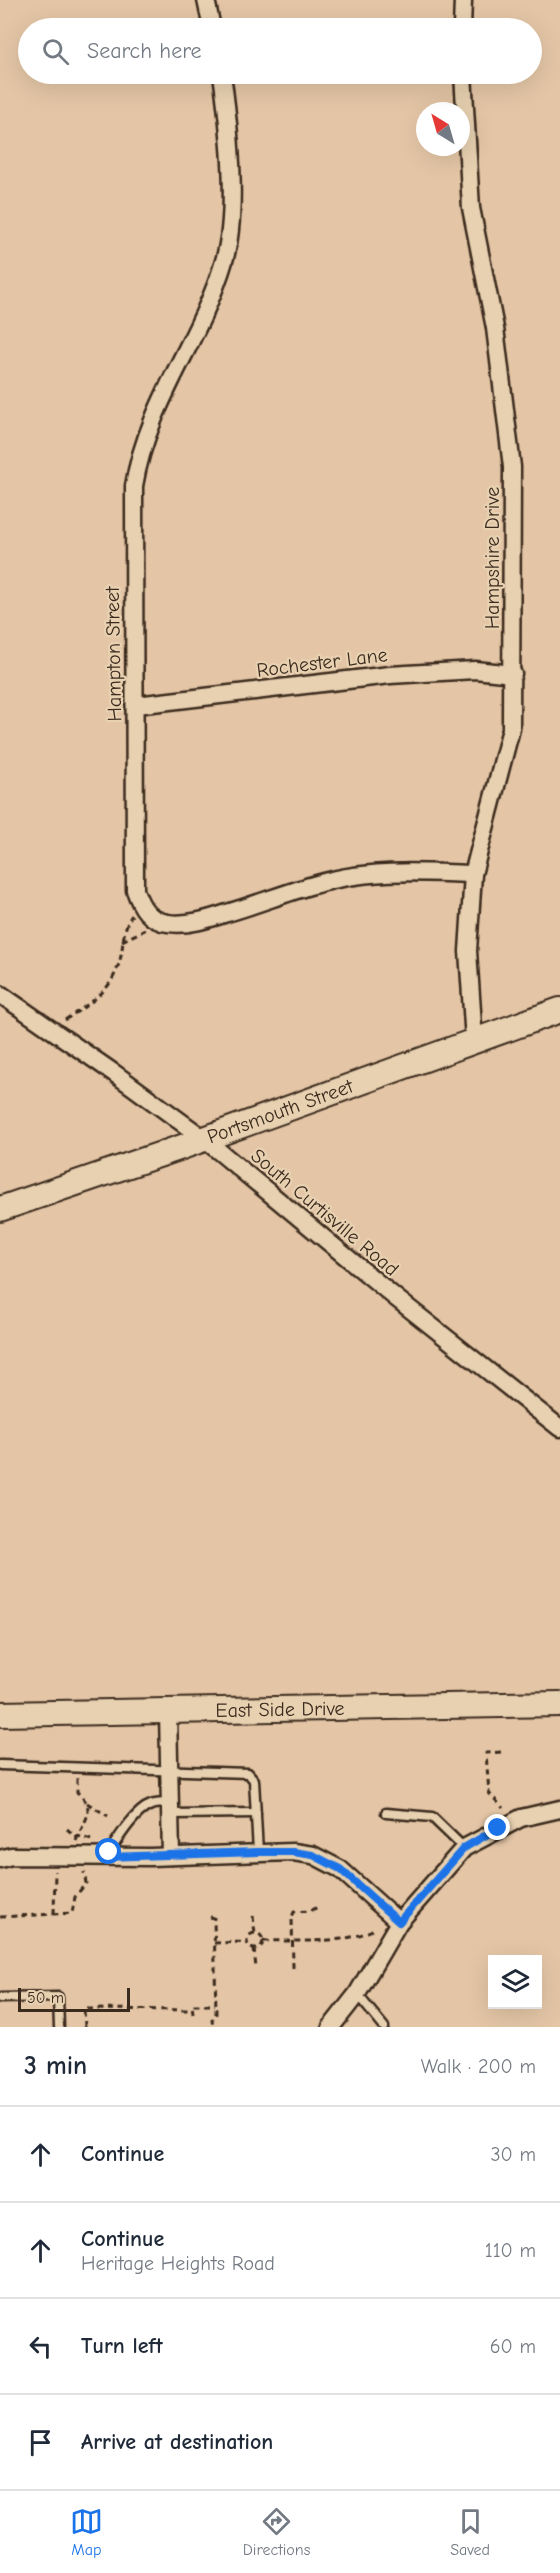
<!DOCTYPE html>
<meta charset="utf-8">
<style>
body{margin:0;font-family:"Comic Neue",sans-serif;background:#f6f6f7;color:#1f2937}
.controls{position:absolute;right:18px;bottom:18px;display:grid;overflow:hidden;border-radius:0px;box-shadow:0 6px 24px #0002}
.controls button{width:54px;height:54px;display:grid;place-items:center;padding:0;border:0;border-bottom:2px solid #e0e1e3;background:#fff;color:#1f2937;font:30px sans-serif}
.compass{position:absolute;left:416px;top:102px;width:54px;height:54px;border-radius:50%;background:#fff;box-shadow:0 6px 24px #0002;rotate:323deg}
.scale{position:absolute;left:18px;bottom:15px;width:112px;box-sizing:border-box;padding-left:6px;border:3px solid #3b2a1e;border-top:0;font-size:16px;line-height:21px;white-space:nowrap;color:#3b2a1e;-webkit-text-stroke:4px #e8d1b1;paint-order:stroke}
.stop{position:absolute;width:18px;height:18px;margin:-14px;border:4px solid #1a73e8;border-radius:50%;background:#fff}
.stop.end{background:#1a73e8;border-color:#fff;box-shadow:0 2px 6px #0008}
.list{margin:0;padding:0;list-style:none}
h2{display:flex;justify-content:space-between;align-items:center;height:78px;margin:0;padding:0 24px;font-size:26px}
h2 small{font-size:20px;font-weight:400;color:#747a83}
.list li{display:grid;grid-template-columns:39px 1fr auto;gap:18px;align-items:center;box-sizing:border-box;height:96px;padding:0 24px;border-top:2px solid #e0e1e3}
.list b{display:block;font-size:22px;white-space:nowrap}
.list p{margin:0;font-size:20px;white-space:nowrap;color:#747a83}
.list em{font-size:20px;font-style:normal;color:#747a83}
.icon{flex:none;width:33px;height:33px;fill:none;stroke:currentColor;stroke-width:2;stroke-linecap:round;stroke-linejoin:round}
.map{position:relative;flex:none;width:560px;height:2027px;overflow:hidden}
.search{position:absolute;background:#fff;box-shadow:0 6px 24px #0002;left:18px;right:18px;top:18px;height:66px;display:flex;align-items:center;gap:15px;box-sizing:border-box;padding:0 21px;border-radius:33px;color:#747a83;font-size:22px}
.sheet{height:462px;background:#fff}
nav{display:flex;justify-content:space-around;align-items:center;box-sizing:border-box;height:84px;border-top:2px solid #e0e1e3;background:#fff;font-size:16px;color:#747a83}
nav a{display:grid;justify-items:center;gap:3px}
nav .on{color:#1a73e8}
.map>svg:first-child{display:block}
</style>
<div class="map">
<svg width="560" height="2027" viewBox="0 0 560 2027">
<rect width="100%" height="100%" fill="#e4c6a6"/>
<filter id="ink" filterUnits="userSpaceOnUse"><feTurbulence type="fractalNoise" baseFrequency=".0167" numOctaves="2"/><feDisplacementMap in="SourceGraphic" scale="12" xChannelSelector="R" yChannelSelector="G"/><feConvolveMatrix kernelMatrix="1 2 1 2 8 2 1 2 1" color-interpolation-filters="sRGB"/></filter>
<g filter="url(#ink)">
<g fill="none" stroke-linecap="round" stroke-linejoin="round">
<defs>
<g id="lane">
<polyline points="0,1765 248,1773 254,1780 258,1852"/>
<polyline points="386,1813 432,1817 464,1848"/>
<polyline points="171,1814 256,1813"/>
<path d="M106,1857c10,-15 28,-46 45,-52 6,-2 14,-2 20,-2"/>
<polyline points="357,1994 384,2027"/>
<polyline points="0,1998 58,1997 59,2027"/>
</g>
<g id="street">
<polyline points="206,0 212,28"/>
<polyline points="462,28 463,0"/>
<path d="M222,74c7,50 17,138 2,187 -23,78 -77,143 -90,225l1,404c6,17 14,31 33,33 19,3 41,-4 59,-10 42,-12 84,-31 127,-37 40,-6 80,-3 119,-2"/>
<polyline points="463,74 471,208 495,328 512,467 511,729 473,874 468,951 474,1041"/>
<polyline points="136,705 390,675 475,670 513,674"/>
<polyline points="0,994 114,1073 203,1138 396,1298 560,1428"/>
<polyline points="168,1712 171,1856"/>
<polyline points="0,1859 11,1856 150,1857 293,1852 313,1855 340,1869 399,1922"/>
<polyline points="331,2027 357,1994 399,1922 464,1848 521,1818 560,1809"/>
</g>
<g id="secondary">
<polyline points="0,1209 182,1147 560,1010"/>
<polyline points="0,1714 560,1704"/>
</g>
</defs>
<use href="#lane" stroke="#3b2a1e" stroke-width="13"/>
<use href="#street" stroke="#3b2a1e" stroke-width="21"/>
<use href="#secondary" stroke="#3b2a1e" stroke-width="28"/>
<g stroke="#3b2a1e" stroke-width="3" stroke-dasharray="6 4.5" stroke-linecap="butt">
<polyline points="122,941 145,930"/>
<path d="M65,1020c27,-19 46,-27 55,-60 4,-16 2,-31 12,-45"/>
<polyline points="501,1752 486,1753 489,1793 503,1808"/>
<polyline points="87,1803 108,1816"/>
<polyline points="67,1829 74,1835 95,1841"/>
<path d="M76,1841c8,-21 22,-31 1,-49v-15"/>
<polyline points="54,1914 55,1871"/>
<polyline points="253,1916 255,1934"/>
<polyline points="0,1917 72,1913 75,1897 86,1883 84,1872"/>
<polyline points="210,1917 214,1918 216,2014 212,2020 213,2027"/>
<circle cx="255" cy="1941" r="8"/>
<path d="M263,1941c32,-1 83,4 111,-12"/>
<polyline points="214,1943 247,1942"/>
<polyline points="254,1949 256,1968"/>
<polyline points="293,1968 292,1917 294,1912 310,1911 318,1907"/>
<polyline points="193,2014 192,2005 215,2005"/>
<polyline points="85,2027 84,2009 192,2010"/>
</g>
<use href="#lane" stroke="#e8d1b1" stroke-width="8"/>
<use href="#street" stroke="#e8d1b1" stroke-width="16"/>
<use href="#secondary" stroke="#e8d1b1" stroke-width="24"/>
</g>
</g>
<g fill="none" stroke-linecap="round" stroke-linejoin="round" filter="url(#ink)">
<polyline stroke="#1a73e8" stroke-width="8" points="109,1852 106,1857 258,1852 293,1852 313,1855 340,1869 399,1922 464,1848 498,1828"/>
</g>
<g text-anchor="middle" stroke-width="4.5" stroke-linejoin="round" paint-order="stroke">
<g font-size="20" fill="#3b2a1e" stroke="#e8d1b1">
<text transform="translate(492 558) rotate(-90)" y="7">Hampshire Drive</text>
<text transform="translate(113 654) rotate(-91)" y="7">Hampton Street</text>
<text transform="translate(322 662) rotate(-7)" y="7">Rochester Lane</text>
<text transform="translate(280 1111) rotate(-20)" y="7">Portsmouth Street</text>
<text transform="translate(325 1212) rotate(40)" y="7">South Curtisville Road</text>
<text transform="translate(280 1709) rotate(-1)" y="7">East Side Drive</text>
</g>
</g>
</svg>
<div class="controls">
<button><svg class="icon" aria-label="layers" viewBox="0 0 24 24"><path d="M12 4l9 5-9 5-9-5zM3 14l9 5 9-5"/></svg></button>
</div>
<svg class="compass" viewBox="-18 -18 36 36"><path d="M0-13l5 13h-10z" fill="#e53935"/><path d="M0 13l5-13h-10z" fill="#747a83"/></svg>
<div class="scale">50 m</div>
<div class="stop" style="left:109px;top:1852px"></div>
<div class="stop end" style="left:498px;top:1828px"></div>
<div class="search"><svg class="icon" aria-label="search" viewBox="0 0 24 24"><circle cx="10" cy="10" r="6"/><path d="M15 15l6 6"/></svg>Search here</div>
</div>
<section class="sheet">
<h2>3 min<small>Walk · 200 m</small></h2>
<ul class="list">
<li><svg class="icon" aria-label="ahead" viewBox="0 0 24 24"><path d="M12 20V5M6 11l6-6 6 6"/></svg><div><b>Continue</b></div><em>30 m</em></li>
<li><svg class="icon" aria-label="ahead" viewBox="0 0 24 24"><path d="M12 20V5M6 11l6-6 6 6"/></svg><div><b>Continue</b><p>Heritage Heights Road</p></div><em>110 m</em></li>
<li><svg class="icon" aria-label="left" viewBox="0 0 24 24"><path d="M17 20v-9H6M10 6l-5 5 5 5"/></svg><div><b>Turn left</b></div><em>60 m</em></li>
<li><svg class="icon" aria-label="arrive" viewBox="0 0 24 24"><path d="M6 21V4h12l-3 4 3 4H6"/></svg><div><b>Arrive at destination</b></div></li>
</ul>
</section>
<nav>
<a class="on"><svg class="icon" aria-label="map" viewBox="0 0 24 24"><path d="M3 6l6-2 6 2 6-2v14l-6 2-6-2-6 2zM9 4v14M15 6v14"/></svg>Map</a>
<a><svg class="icon" aria-label="directions" viewBox="0 0 24 24"><path d="M12 3l9 9-9 9-9-9zM9 14v-3h6M13 9l2 2-2 2"/></svg>Directions</a>
<a><svg class="icon" aria-label="saved" viewBox="0 0 24 24"><path d="M7 4h10v16l-5-4-5 4z"/></svg>Saved</a>
</nav>
